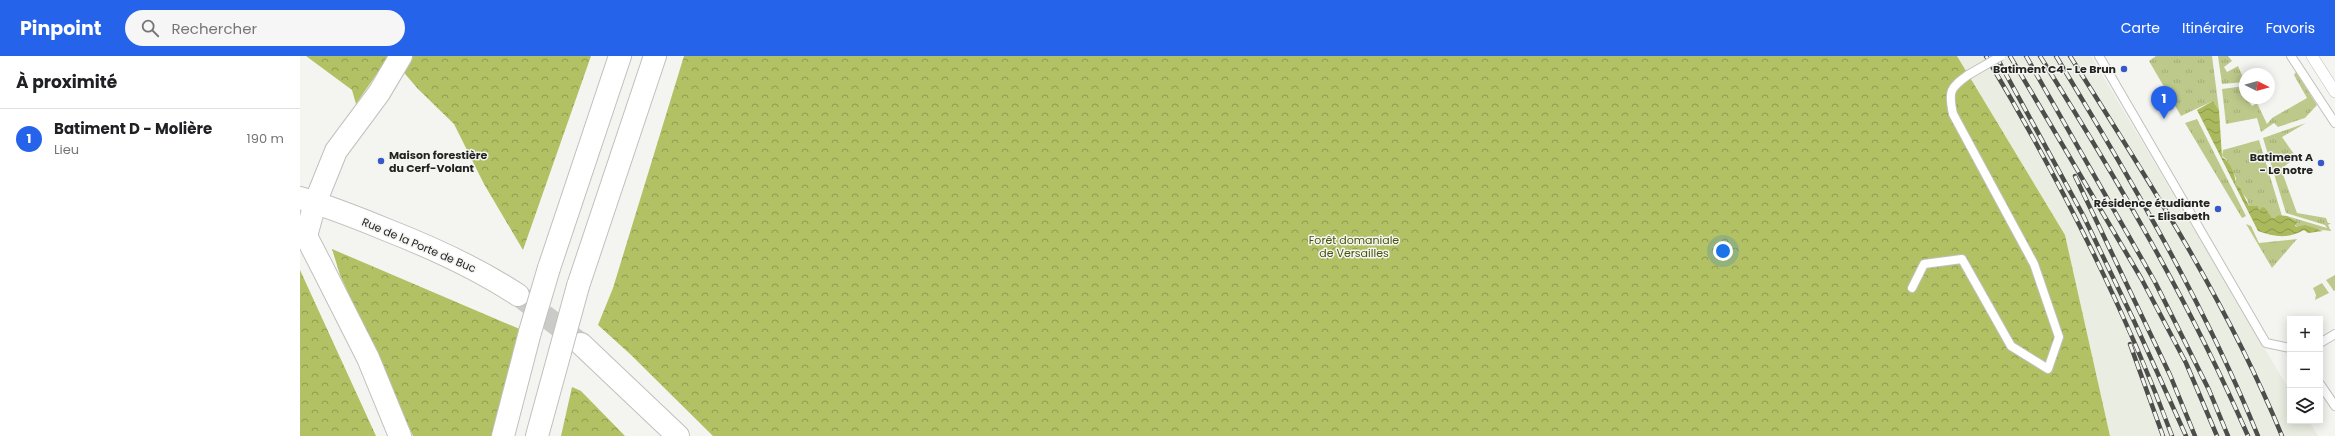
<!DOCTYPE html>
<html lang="fr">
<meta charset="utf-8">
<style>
body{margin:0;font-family:Poppins,sans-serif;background:#f6f6f6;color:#202124}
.controls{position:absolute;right:12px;bottom:12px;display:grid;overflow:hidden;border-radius:0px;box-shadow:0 2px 10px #0003}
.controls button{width:36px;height:36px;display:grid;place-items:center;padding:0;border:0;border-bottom:1px solid #e0e0e0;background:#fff;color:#202124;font:20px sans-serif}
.compass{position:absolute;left:1939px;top:12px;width:36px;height:36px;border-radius:50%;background:#fff;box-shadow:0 2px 10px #0003;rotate:95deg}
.you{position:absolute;left:1423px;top:195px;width:14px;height:14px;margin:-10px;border:3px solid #fff;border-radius:50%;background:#1a73e8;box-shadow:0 0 0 6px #1a73e833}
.badge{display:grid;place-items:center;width:26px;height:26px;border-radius:50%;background:#2563eb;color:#fff;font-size:13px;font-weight:700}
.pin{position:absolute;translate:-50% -33px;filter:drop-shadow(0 1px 2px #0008)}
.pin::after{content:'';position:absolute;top:21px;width:14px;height:12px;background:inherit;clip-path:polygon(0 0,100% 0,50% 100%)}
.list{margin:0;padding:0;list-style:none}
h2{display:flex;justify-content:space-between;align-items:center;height:52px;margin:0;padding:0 16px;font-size:17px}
h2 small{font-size:13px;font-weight:400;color:#757577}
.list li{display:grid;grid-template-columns:26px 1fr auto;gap:12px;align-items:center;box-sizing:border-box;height:60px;padding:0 16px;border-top:1px solid #e0e0e0}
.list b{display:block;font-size:15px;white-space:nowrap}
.list p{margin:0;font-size:13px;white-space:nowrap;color:#757577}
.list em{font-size:13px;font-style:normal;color:#757577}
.icon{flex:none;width:22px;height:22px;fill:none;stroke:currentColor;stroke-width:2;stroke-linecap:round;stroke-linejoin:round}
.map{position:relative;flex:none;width:2035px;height:380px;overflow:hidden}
header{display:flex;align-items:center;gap:24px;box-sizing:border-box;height:56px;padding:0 20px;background:#2563eb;color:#fff}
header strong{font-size:19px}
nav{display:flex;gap:22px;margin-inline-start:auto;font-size:14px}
.search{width:280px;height:36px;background:#f6f6f6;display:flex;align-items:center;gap:10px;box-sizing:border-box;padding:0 14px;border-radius:22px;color:#757577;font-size:15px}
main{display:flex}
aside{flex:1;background:#fff}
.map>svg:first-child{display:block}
</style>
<header>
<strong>Pinpoint</strong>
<div class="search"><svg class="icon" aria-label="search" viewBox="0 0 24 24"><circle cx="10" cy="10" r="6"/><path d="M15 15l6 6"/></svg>Rechercher</div>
<nav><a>Carte</a><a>Itinéraire</a><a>Favoris</a></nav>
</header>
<main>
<aside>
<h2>À proximité<small></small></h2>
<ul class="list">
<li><span class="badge">1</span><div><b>Batiment D - Molière</b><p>Lieu</p></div><em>190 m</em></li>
</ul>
</aside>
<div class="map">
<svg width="2035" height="380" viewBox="0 0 2035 380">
<defs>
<pattern id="grass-tufts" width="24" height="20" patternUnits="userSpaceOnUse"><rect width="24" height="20" fill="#bdc98b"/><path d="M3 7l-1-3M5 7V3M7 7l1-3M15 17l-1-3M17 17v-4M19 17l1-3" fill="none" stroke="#a2ac78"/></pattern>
<pattern id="forest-crowns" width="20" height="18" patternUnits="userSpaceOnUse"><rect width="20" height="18" fill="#b1c163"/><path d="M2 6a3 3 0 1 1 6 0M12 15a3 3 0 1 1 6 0" fill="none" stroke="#909c51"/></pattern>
<pattern id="water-waves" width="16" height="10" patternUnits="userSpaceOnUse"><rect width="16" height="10" fill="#aab95c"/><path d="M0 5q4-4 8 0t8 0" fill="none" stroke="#8a964c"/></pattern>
</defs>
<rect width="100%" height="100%" fill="#f4f5f1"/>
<polygon fill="#eaede1" points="1657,0 1791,0 1990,335 1990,365 2009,365 2018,380 1810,380 1765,179"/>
<g fill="url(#grass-tufts)">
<polygon points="1856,0 1912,0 1919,54 1913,45 1881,60 1849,5"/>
<polygon points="1918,0 1928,0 1932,5 1924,11 1927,16 1938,10 1945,26 1922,28"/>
<polygon points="1996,16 2017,49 2005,62 1978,71 1974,67 1961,76 1957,62 1926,68 1922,33 1945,30 1945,42 1950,42 1948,44 1952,50 1957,47 1967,68 1972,62 2007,42 1994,19"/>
<polygon points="1897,63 1946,160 1942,162 1885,67"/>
<polygon points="2006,67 1982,81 1996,101 1981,113 1997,157 2026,162 2028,167 2031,167 2028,169 2031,175 1997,171 1987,160 2027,172 2025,169 1986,157 1963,82"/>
<polygon points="1959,84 1982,160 1978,159 1975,163 1972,162 1965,154 1958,155 1958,151 1949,150 1947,143 1936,129 1936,122 1926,103 1922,100 1923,94"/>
<polygon points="1946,168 1951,170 1959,187 1997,183 1972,212"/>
<polygon points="2035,219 2035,234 2034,235 2026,224"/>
<polygon points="2022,227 2029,237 2015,244 2016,239 2013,232"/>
</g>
<g fill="url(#forest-crowns)">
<polygon points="6,0 89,0 56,48 52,34"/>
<polygon points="106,0 291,0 223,194 184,128 154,68 118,33 100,12"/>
<polygon points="384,0 1657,0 1765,179 1810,380 413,380 330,298 298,269 313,232"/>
<polygon points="32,193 222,274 192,380 113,380 40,219"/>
<polygon points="0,214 76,380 0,380"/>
<polygon points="272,331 281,335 325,380 261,380"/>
</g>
<path fill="url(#water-waves)" d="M1913,45l6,9 3,47c9,5 14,20 14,28l4,3 9,18h9l1,5 3,-4 3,1 7,10h3l3,-3 9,1 10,6 -2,4 2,1 8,-2 18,6 -15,2 -4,-3c-15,9 -30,7 -46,1l-61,-121z"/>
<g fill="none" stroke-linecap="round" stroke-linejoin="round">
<polyline stroke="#cacbc8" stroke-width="22" stroke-dasharray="22 11" stroke-linecap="butt" points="218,239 280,287"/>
<defs>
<g id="service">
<polyline points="1799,0 1966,287 1990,292"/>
<polyline points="1991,0 2035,67"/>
<path d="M1612,232l12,-24 38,-5 49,87 37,23 11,-32 -25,-73 -81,-150c-5,-23 -3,-26 15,-39"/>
<polyline points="2020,287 2035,278"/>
<polyline points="2020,328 2035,350"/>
</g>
<polyline id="pedestrian" points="2012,0 2035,36"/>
<g id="secondary">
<path d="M0,142c30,9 58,20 87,32 46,18 90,38 131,65"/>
<polyline points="0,176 6,180 21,209"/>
<polyline points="6,180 15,147 36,95 79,37 101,0"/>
<polyline points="281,288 378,380"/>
</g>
<g id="trunk">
<polyline points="21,209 68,302 100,380"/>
<polyline points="249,212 320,0"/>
<polyline points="278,230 355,0"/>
<polyline points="203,380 230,276"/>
<polyline points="237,380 260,296"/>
</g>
</defs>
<use href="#service" stroke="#c0c1bc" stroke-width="10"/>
<use href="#pedestrian" stroke="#c0c1bc" stroke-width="12"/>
<use href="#secondary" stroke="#c0c1bc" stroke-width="24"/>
<use href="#trunk" stroke="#c0c1bc" stroke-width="24"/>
<use href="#service" stroke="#fff" stroke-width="8"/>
<use href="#pedestrian" stroke="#fff" stroke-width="11"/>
<use href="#secondary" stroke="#fff" stroke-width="22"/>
<use href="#trunk" stroke="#fff" stroke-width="22"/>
<defs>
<g id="rail">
<path d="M1686,0c71,119 138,250 186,380"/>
<polyline points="1696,0 1783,159 1834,265 1886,380"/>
<polyline points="1710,0 1841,222 1886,307 1917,380"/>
<polyline points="1726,0 1855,226 1909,334 1928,380"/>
<path d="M1740,0c77,123 150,247 208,380"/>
<path d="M1756,0c74,122 148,247 202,380"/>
<path d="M1770,0c77,122 157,246 212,380"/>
<polyline points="1775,120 1870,319 1895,380"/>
<polyline points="1830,288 1863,380"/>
</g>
</defs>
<use href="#rail" stroke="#4d4d4b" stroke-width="4.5"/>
<use href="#rail" stroke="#f4f5f1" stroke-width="3" stroke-dasharray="9" stroke-linecap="butt"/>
<defs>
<polyline id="service-bridge" points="1668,19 1701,0"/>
<g id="trunk-bridge">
<polyline points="230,276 249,212"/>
<polyline points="260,296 278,230"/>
</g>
</defs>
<use href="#service-bridge" stroke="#c0c1bc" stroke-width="10" stroke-linecap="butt"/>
<use href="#trunk-bridge" stroke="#c0c1bc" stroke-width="24" stroke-linecap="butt"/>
<use href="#service-bridge" stroke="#fff" stroke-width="8"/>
<use href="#trunk-bridge" stroke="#fff" stroke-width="22"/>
</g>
<g fill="#3658c9" stroke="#f4f5f1" stroke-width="1.5">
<circle cx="1824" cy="13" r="4"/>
<circle cx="81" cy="105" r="4"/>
<circle cx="2021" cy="107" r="4"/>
<circle cx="1918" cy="153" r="4"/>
</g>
<g text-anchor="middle" stroke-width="3" stroke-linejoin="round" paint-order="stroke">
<g font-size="11" font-weight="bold" fill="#232322" stroke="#f4f5f1" text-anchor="end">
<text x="1816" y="17">Batiment C4 - Le Brun</text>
<text x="89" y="103" text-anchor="start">Maison forestière<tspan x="89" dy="13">du Cerf-Volant</tspan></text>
<text x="2013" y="105">Batiment A<tspan x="2013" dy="13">- Le notre</tspan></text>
<text x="1910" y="151">Résidence étudiante<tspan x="1910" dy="13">- Elisabeth</tspan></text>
</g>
<g font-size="11" fill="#4a530c" stroke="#f4f5f1">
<text x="1054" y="188">Forêt domaniale<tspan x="1054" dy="13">de Versailles</tspan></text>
</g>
<g font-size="11" fill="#232322" stroke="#f4f5f1">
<text transform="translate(119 189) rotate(23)" y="4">Rue de la Porte de Buc</text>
</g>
</g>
</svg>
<div class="controls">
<button>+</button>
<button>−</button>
<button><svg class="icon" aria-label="layers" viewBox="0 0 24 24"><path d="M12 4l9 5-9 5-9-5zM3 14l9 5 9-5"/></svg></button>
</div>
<svg class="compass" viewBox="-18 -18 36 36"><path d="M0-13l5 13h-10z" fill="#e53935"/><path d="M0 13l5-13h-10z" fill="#757577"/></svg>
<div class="you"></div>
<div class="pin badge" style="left:1864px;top:63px">1</div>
</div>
</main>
